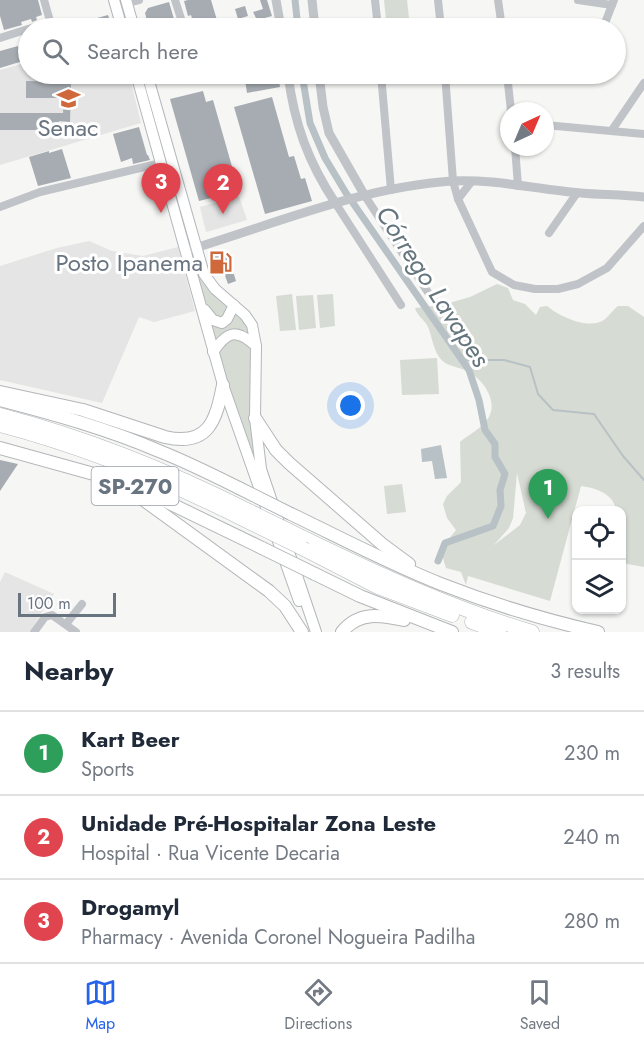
<!DOCTYPE html>
<meta charset="utf-8">
<style>
body{margin:0;font-family:Jost,sans-serif;background:#f2f2f3;color:#1f2937}
.controls{position:absolute;right:18px;bottom:18px;display:grid;overflow:hidden;border-radius:12px;box-shadow:0 2px 4px #0004}
.controls button{width:54px;height:54px;display:grid;place-items:center;padding:0;border:0;border-bottom:2px solid #e0e1e3;background:#fff;color:#1f2937;font:30px sans-serif}
.compass{position:absolute;left:500px;top:102px;width:54px;height:54px;border-radius:50%;background:#fff;box-shadow:0 2px 4px #0004;rotate:44deg}
.scale{position:absolute;left:18px;bottom:15px;width:98px;box-sizing:border-box;padding-left:6px;border:3px solid #697481;border-top:0;font-size:16px;line-height:21px;white-space:nowrap;color:#697481;-webkit-text-stroke:4px #fff;paint-order:stroke}
.you{position:absolute;left:351px;top:406px;width:21px;height:21px;margin:-15px;border:4px solid #fff;border-radius:50%;background:#1a73e8;box-shadow:0 0 0 9px #1a73e833}
.badge{display:grid;place-items:center;width:39px;height:39px;border-radius:50%;background:#2563eb;color:#fff;font-size:20px;font-weight:700}
.pin{position:absolute;translate:-50% -50px;filter:drop-shadow(0 2px 3px #0008)}
.pin::after{content:'';position:absolute;top:32px;width:21px;height:18px;background:inherit;clip-path:polygon(0 0,100% 0,50% 100%)}
.list{margin:0;padding:0;list-style:none}
h2{display:flex;justify-content:space-between;align-items:center;height:78px;margin:0;padding:0 24px;font-size:26px}
h2 small{font-size:20px;font-weight:400;color:#747a83}
.list li{display:grid;grid-template-columns:39px 1fr auto;gap:18px;align-items:center;box-sizing:border-box;height:84px;padding:0 24px;border-top:2px solid #e0e1e3}
.list b{display:block;font-size:22px;white-space:nowrap}
.list p{margin:0;font-size:20px;white-space:nowrap;color:#747a83}
.list em{font-size:20px;font-style:normal;color:#747a83}
.icon{flex:none;width:33px;height:33px;fill:none;stroke:currentColor;stroke-width:2;stroke-linecap:round;stroke-linejoin:round}
.map{position:relative;flex:none;width:644px;height:632px;overflow:hidden}
.search{position:absolute;background:#fff;box-shadow:0 2px 4px #0004;left:18px;right:18px;top:18px;height:66px;display:flex;align-items:center;gap:15px;box-sizing:border-box;padding:0 21px;border-radius:33px;color:#747a83;font-size:22px}
.sheet{height:330px;background:#fff}
nav{display:flex;justify-content:space-around;align-items:center;box-sizing:border-box;height:84px;border-top:2px solid #e0e1e3;background:#fff;font-size:16px;color:#747a83}
nav a{display:grid;justify-items:center;gap:3px}
nav .on{color:#2563eb}
.map>svg:first-child{display:block}
</style>
<div class="map">
<svg width="644" height="632" viewBox="0 0 644 632">
<rect width="100%" height="100%" fill="#f6f6f4"/>
<g fill="#e4e5e4">
<polygon points="28,62 28,74 129,74 141,123 0,165 0,70"/>
<polygon points="239,196 247,220 206,232 200,207"/>
<polygon points="89,241 112,251 143,256 178,247 195,311 154,322 139,317 102,403 0,380 0,266 57,248"/>
<polygon points="5,572 54,594 29,632 0,632 0,582"/>
</g>
<g fill="#d6dbd3" fill-rule="evenodd">
<polygon points="384,0 407,0 409,18 386,20"/>
<polygon points="194,252 251,331 258,470 230,399 190,253"/>
<path d="M497,284l11,4 5,12 12,4 11,11 4,-8 7,-1c13,11 42,24 57,14 5,-4 9,-10 14,-14h10l16,11v250l-22,-4v-52l-6,-1c-2,-16 -20,-22 -35,-24l-31,115 -82,-25 -2,9 -5,-13 -15,-4 -4,-13 -4,-2 18,-23 -9,-12 -4,-14 4,-8 14,-14 -1,-40c15,-12 38,-21 30,-45 -4,-11 -11,-19 -21,-25 -7,-4 -15,-5 -22,-8 -13,-7 -14,-25 -19,-37 -3,-7 -11,-11 -13,-19l27,-3 28,-8zM517,473l9,40 -6,12 -26,20 15,-17 4,-10z"/>
<polygon points="292,294 296,330 280,331 276,296"/>
<polygon points="333,294 335,326 320,328 317,295"/>
<polygon points="313,295 316,328 299,330 296,296"/>
<polygon points="437,358 439,394 402,395 400,360"/>
<polygon points="402,484 406,512 387,514 384,486"/>
</g>
<polygon fill="#b8c1c5" points="441,445 447,478 435,479 432,461 422,462 421,449"/>
<g fill="none" stroke-linecap="round" stroke-linejoin="round">
<polyline stroke="#b8c1c5" stroke-width="2" points="462,360 504,360 530,367 538,394 553,410 594,414 623,456 644,480"/>
<g stroke="#b8c1c5" stroke-width="7">
<polyline points="295,0 298,28"/>
<polyline points="302,74 310,123 325,158 346,193 469,370 479,400 485,430 495,444 495,457 505,474 500,490 501,506 493,526 445,543 438,561"/>
</g>
</g>
<g fill="#a6acb2">
<polygon points="0,0 38,0 42,15 36,17 37,20 32,22 31,19 21,22 22,25 4,30 0,16"/>
<polygon points="188,0 211,0 219,27 195,28 191,15 188,16 184,1"/>
<polygon points="260,0 267,0 272,16 257,20 253,12 263,9"/>
<polygon points="169,2 176,26 167,28 149,28 145,13 148,8"/>
<polygon points="245,6 248,16 238,19 235,9"/>
<polygon points="108,15 111,24 93,28 90,20"/>
<polygon points="18,46 23,61 0,68 0,51"/>
<polygon points="244,74 278,74 280,87 247,93"/>
<polygon points="26,81 71,82 70,122 59,121 59,130 0,130 0,113 63,113 64,98 26,98"/>
<polygon points="203,91 206,102 213,100 239,191 199,201 170,99"/>
<polygon points="272,97 289,157 294,156 301,179 305,178 312,201 265,214 234,107"/>
<polygon points="139,127 147,155 148,155 150,160 133,164 132,158 121,162 113,134"/>
<polygon points="62,149 71,178 38,186 29,157 49,151 49,153"/>
<polygon points="227,251 236,281 228,284 223,270 215,273 210,256"/>
<polygon points="0,460 18,464 0,491"/>
</g>
<g fill="none" stroke-linecap="round" stroke-linejoin="round">
<defs>
<g id="secondary">
<polyline points="114,0 122,28"/>
<polyline points="126,0 134,28"/>
<polyline points="136,74 223,385 299,601"/>
<polyline points="147,74 204,274 215,289 245,315 252,325 256,346 255,418 261,469 316,632"/>
<polyline points="205,310 213,320 222,323 227,319 234,305"/>
<path d="M213,352c15,-22 24,-23 43,-6"/>
</g>
<g id="trunk">
<path d="M0,392l83,18 82,27c44,10 51,-17 58,-52"/>
<path d="M0,400c54,14 108,29 159,51 28,11 54,24 80,37"/>
<polyline points="255,418 276,450 289,463 382,544 409,564"/>
<polyline points="0,448 130,484 262,548"/>
<polyline points="130,490 269,591 285,606 302,632"/>
<path d="M291,514c50,24 99,50 150,70 51,20 104,36 157,48"/>
<polyline points="315,574 360,596 452,632"/>
<path d="M342,632c17,-21 39,-17 62,-12"/>
</g>
<g id="motorway">
<path d="M0,415c88,23 170,56 251,97"/>
<path d="M0,425c88,23 170,57 251,98"/>
<path d="M302,537c76,37 150,71 230,95"/>
<polyline points="306,550 378,587 452,615"/>
<polyline points="472,622 499,632"/>
</g>
</defs>
<use href="#secondary" stroke="#b3b7bb" stroke-width="12"/>
<use href="#trunk" stroke="#b3b6b9" stroke-width="14"/>
<use href="#motorway" stroke="#b3b6b9" stroke-width="15"/>
<g stroke="#c0c3c7" stroke-width="8">
<polyline points="44,0 52,28"/>
<polyline points="175,0 184,28"/>
<polyline points="375,0 378,28"/>
<polyline points="438,0 441,28"/>
<polyline points="498,0 502,28"/>
<polyline points="578,0 612,5"/>
<polyline points="127,3 139,0"/>
<polyline points="31,28 50,23"/>
<polyline points="603,28 614,0"/>
<polyline points="0,38 28,29"/>
<polyline points="198,74 200,79"/>
<polyline points="381,74 391,190"/>
<polyline points="445,74 453,181 458,199 492,272 514,285 535,289 558,289 578,284 607,268 644,226"/>
<polyline points="507,74 511,111"/>
<polyline points="545,125 644,134"/>
<polyline points="612,130 644,83"/>
<polyline points="515,147 518,186"/>
<polyline points="365,196 433,300"/>
<polyline points="458,199 472,181"/>
<polyline points="336,204 401,305"/>
<polyline points="0,207 40,192 161,163"/>
<polyline points="549,233 577,193"/>
<polyline points="66,624 82,604"/>
<polyline points="34,632 45,617 52,615 76,632"/>
</g>
<g stroke="#c0c3c7" stroke-width="9">
<polyline points="276,0 281,28"/>
<polyline points="312,0 315,28"/>
<path d="M288,74c6,49 20,88 48,130"/>
<polyline points="319,74 323,107 329,133 365,196"/>
<path d="M192,249c85,-26 171,-62 260,-68 36,-2 74,6 110,10 27,4 55,3 82,6"/>
</g>
<use href="#secondary" stroke="#fff" stroke-width="10"/>
<use href="#trunk" stroke="#fff" stroke-width="12"/>
<use href="#motorway" stroke="#fff" stroke-width="14"/>
<defs>
<g id="trunk-bridge">
<polyline points="239,488 291,514"/>
<polyline points="262,548 315,574"/>
</g>
<g id="motorway-bridge">
<polyline points="251,512 302,537"/>
<polyline points="251,523 306,550"/>
</g>
</defs>
<use href="#trunk-bridge" stroke="#b3b6b9" stroke-width="14" stroke-linecap="butt"/>
<use href="#motorway-bridge" stroke="#b3b6b9" stroke-width="15" stroke-linecap="butt"/>
<use href="#trunk-bridge" stroke="#fff" stroke-width="12"/>
<use href="#motorway-bridge" stroke="#fff" stroke-width="14"/>
</g>
<defs>
<symbol id="school-bare" viewBox="-9 -9 18 18"><path d="M0-5L7-2L0 1L-7-2ZM-4 1L0 2.5L4 1V4Q0 6-4 4Z" fill="#cf693b" stroke="#fff" stroke-width="2.5" paint-order="stroke"/></symbol>
<symbol id="fuel-bare" viewBox="-9 -9 18 18"><path d="M-5.5-6h7V0h2V4h1.3V-2.5L3-4.5l.8-.8L6-3V5H2.5V1h-1V6h-7ZM-4.2-4.7v3.2H.2V-4.7Z" fill="#cf693b" stroke="#fff" stroke-width="2.5" paint-order="stroke"/></symbol>
</defs>
<g fill-rule="evenodd">
<use href="#school-bare" x="52" y="82" width="33" height="33"/>
<use href="#fuel-bare" x="204" y="246" width="33" height="33"/>
</g>
<g text-anchor="middle" stroke-width="6" stroke-linejoin="round" paint-order="stroke">
<rect fill="#fff" stroke="#969ea7" stroke-width="1.5" x="91.5" y="467" width="87" height="38" rx="4.5"/>
<g font-size="22" font-weight="bold" fill="#697481">
<text x="135" y="494">SP-270</text>
</g>
<g font-size="24" fill="#697481" stroke="#fff">
<text x="68" y="136">Senac</text>
<text x="203" y="271" text-anchor="end">Posto Ipanema</text>
</g>
<g font-size="26" font-style="italic" fill="#65757d" stroke="#fff">
<text transform="translate(433 286) rotate(57)" y="9">Córrego Lavapes</text>
</g>
</g>
</svg>
<div class="controls">
<button><svg class="icon" aria-label="locate" viewBox="0 0 24 24"><circle cx="12" cy="12" r="6"/><path d="M12 2v4M12 18v4M2 12h4M18 12h4"/></svg></button>
<button><svg class="icon" aria-label="layers" viewBox="0 0 24 24"><path d="M12 4l9 5-9 5-9-5zM3 14l9 5 9-5"/></svg></button>
</div>
<svg class="compass" viewBox="-18 -18 36 36"><path d="M0-13l5 13h-10z" fill="#e53935"/><path d="M0 13l5-13h-10z" fill="#747a83"/></svg>
<div class="scale">100 m</div>
<div class="you"></div>
<div class="pin badge" style="left:548px;top:519px;background:#2e9e5b">1</div>
<div class="pin badge" style="left:223px;top:214px;background:#e0444e">2</div>
<div class="pin badge" style="left:161px;top:213px;background:#e0444e">3</div>
<div class="search"><svg class="icon" aria-label="search" viewBox="0 0 24 24"><circle cx="10" cy="10" r="6"/><path d="M15 15l6 6"/></svg>Search here</div>
</div>
<section class="sheet">
<h2>Nearby<small>3 results</small></h2>
<ul class="list">
<li><span class="badge" style="background:#2e9e5b">1</span><div><b>Kart Beer</b><p>Sports</p></div><em>230 m</em></li>
<li><span class="badge" style="background:#e0444e">2</span><div><b>Unidade Pré-Hospitalar Zona Leste</b><p>Hospital · Rua Vicente Decaria</p></div><em>240 m</em></li>
<li><span class="badge" style="background:#e0444e">3</span><div><b>Drogamyl</b><p>Pharmacy · Avenida Coronel Nogueira Padilha</p></div><em>280 m</em></li>
</ul>
</section>
<nav>
<a class="on"><svg class="icon" aria-label="map" viewBox="0 0 24 24"><path d="M3 6l6-2 6 2 6-2v14l-6 2-6-2-6 2zM9 4v14M15 6v14"/></svg>Map</a>
<a><svg class="icon" aria-label="directions" viewBox="0 0 24 24"><path d="M12 3l9 9-9 9-9-9zM9 14v-3h6M13 9l2 2-2 2"/></svg>Directions</a>
<a><svg class="icon" aria-label="saved" viewBox="0 0 24 24"><path d="M7 4h10v16l-5-4-5 4z"/></svg>Saved</a>
</nav>
